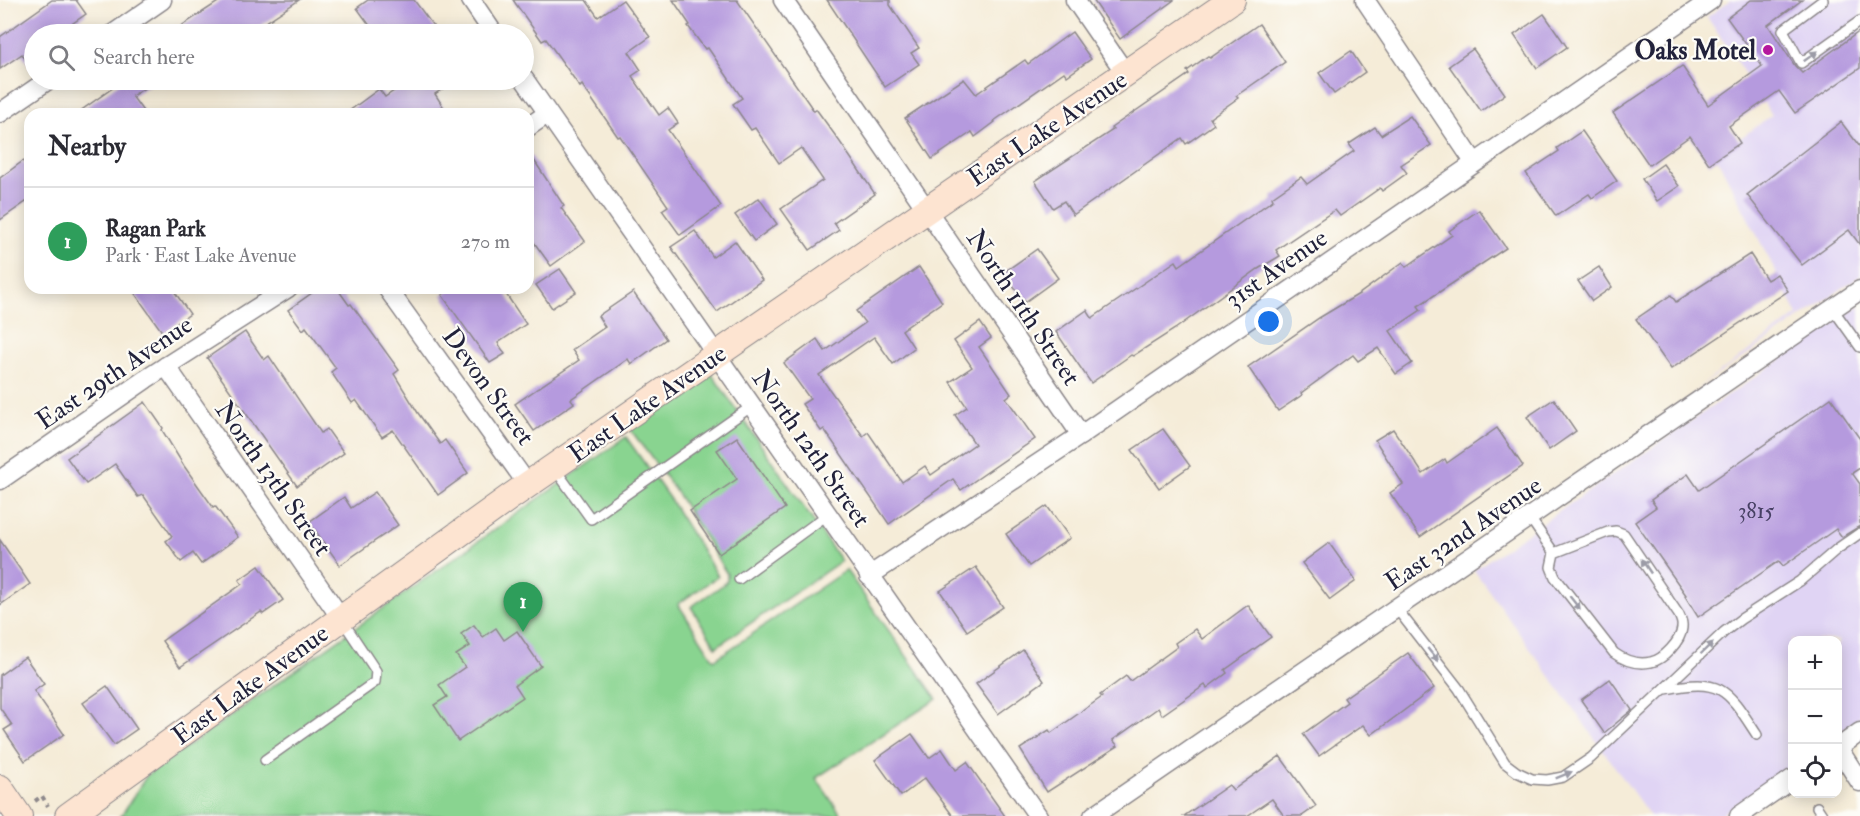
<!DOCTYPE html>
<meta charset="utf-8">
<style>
body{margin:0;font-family:"IM FELL Double Pica",serif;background:#f7f7f7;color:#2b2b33}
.controls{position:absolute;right:18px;bottom:18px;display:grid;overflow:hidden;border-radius:12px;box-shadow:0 3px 15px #0003}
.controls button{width:54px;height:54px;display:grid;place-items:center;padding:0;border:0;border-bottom:2px solid #e1e1e2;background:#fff;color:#2b2b33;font:30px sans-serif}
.you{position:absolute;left:1269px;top:322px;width:21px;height:21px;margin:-15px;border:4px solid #fff;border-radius:50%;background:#1a73e8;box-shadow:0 0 0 9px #1a73e833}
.badge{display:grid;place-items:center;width:39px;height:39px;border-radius:50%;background:#b5179e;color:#fff;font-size:20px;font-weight:700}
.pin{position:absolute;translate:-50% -50px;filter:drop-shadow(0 2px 3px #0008)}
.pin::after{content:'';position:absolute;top:32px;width:21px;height:18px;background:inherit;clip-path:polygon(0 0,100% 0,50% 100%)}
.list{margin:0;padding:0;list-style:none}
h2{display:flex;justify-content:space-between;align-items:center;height:78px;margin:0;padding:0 24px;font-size:26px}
h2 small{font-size:20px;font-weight:400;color:#7c7c81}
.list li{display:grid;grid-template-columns:39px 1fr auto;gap:18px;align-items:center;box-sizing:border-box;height:108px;padding:0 24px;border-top:2px solid #e1e1e2}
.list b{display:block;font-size:22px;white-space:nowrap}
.list p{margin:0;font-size:20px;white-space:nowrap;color:#7c7c81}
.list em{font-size:20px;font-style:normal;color:#7c7c81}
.icon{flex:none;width:33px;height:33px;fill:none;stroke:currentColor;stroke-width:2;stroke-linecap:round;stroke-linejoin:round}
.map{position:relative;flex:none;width:1860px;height:816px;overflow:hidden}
.search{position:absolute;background:#fff;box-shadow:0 3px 15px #0003;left:24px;top:24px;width:510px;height:66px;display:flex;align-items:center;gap:15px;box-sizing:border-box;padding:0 21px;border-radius:33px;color:#7c7c81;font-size:22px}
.panel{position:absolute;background:#fff;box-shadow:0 3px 15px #0003;left:24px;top:108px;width:510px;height:186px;border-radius:18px}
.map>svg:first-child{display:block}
</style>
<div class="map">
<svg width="1860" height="816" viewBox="0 0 1860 816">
<rect width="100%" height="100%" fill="#fdfcf7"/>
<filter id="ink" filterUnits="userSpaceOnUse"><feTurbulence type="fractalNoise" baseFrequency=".0167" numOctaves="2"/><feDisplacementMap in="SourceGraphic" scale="12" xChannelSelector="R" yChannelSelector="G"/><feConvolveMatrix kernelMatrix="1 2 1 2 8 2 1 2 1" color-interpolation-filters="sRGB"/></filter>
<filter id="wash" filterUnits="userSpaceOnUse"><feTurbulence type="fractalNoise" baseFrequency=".008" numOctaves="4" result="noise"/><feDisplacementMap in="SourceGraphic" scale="24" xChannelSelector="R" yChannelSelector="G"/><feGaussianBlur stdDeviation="1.35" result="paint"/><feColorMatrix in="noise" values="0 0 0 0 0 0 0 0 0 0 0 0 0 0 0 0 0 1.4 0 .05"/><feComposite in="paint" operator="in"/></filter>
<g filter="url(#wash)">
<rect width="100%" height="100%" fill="#f5ecd8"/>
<g fill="#e0d4f4">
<polygon points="1731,0 1860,0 1860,276 1687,396 1798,315 1716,156 1772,115 1707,17"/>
<polygon points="1860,305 1860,717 1838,733 1838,640 1792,640 1792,765 1719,816 1650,816 1474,570"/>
</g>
<g fill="#89d490" stroke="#567b66" stroke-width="1.5">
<polygon points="711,373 841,561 716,647 691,607 724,584 727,580 727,574 677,493 630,429"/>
<polygon points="626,437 669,498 718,576 678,604 714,660 846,570 937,699 816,778 842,816 121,816 147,775"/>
</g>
<g id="blocks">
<g fill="#b59ade">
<polygon points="52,0 76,0 86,14 57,34 34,34 34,73 22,54 0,69 0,37"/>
<polygon points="221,0 299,0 248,34 169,34"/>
<polygon points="368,0 414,0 439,34 376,34 357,8"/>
<polygon points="513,0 586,0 598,17 623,0 650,37 629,52 641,70 632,76 659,115 668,108 678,123 668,130 721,206 680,235 662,210 668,206 620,136 618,137 582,85 580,87 546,39 542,41"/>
<polygon points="673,0 737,0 814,111 816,109 840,142 875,194 834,223 839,230 810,250 781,209 823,180 801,148 779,163 755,128 751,130 733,104 742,98 708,48 705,49 688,26 690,25"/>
<polygon points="827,0 890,0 890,5 919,48 911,53 919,64 885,87"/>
<polygon points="1093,0 1174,0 1120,39"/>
<polygon points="1751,0 1802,0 1768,25 1795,66 1802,73 1860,31 1860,68 1795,113 1779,91 1729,126 1740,143 1709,164 1690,136 1649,165 1613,113 1682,66 1708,105 1762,66 1727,18"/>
<polygon points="1544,14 1567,47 1537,68 1514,35"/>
<polygon points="1259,24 1285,62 1236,96 1238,98 1210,118 1214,124 1186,144 1182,138 1073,215 1064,201 1053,208 1035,181 1113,130 1111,128 1189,74 1187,71 1208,56 1210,58"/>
<polygon points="1072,32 1091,59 1067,76 1064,72 994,121 995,122 975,137 972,132 932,159 905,118 964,79 976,94 1025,60 1028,64"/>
<polygon points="1473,49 1505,94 1481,111 1449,66"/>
<polygon points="1351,51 1365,72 1334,94 1319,73"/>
<polygon points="124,80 157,80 132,96 145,114 76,114"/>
<polygon points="410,80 456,80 435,94 448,114 345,114 379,89 385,97"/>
<polygon points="1410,116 1431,145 1401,165 1407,173 1382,191 1380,188 1340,216 1335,210 1276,250 1280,256 1258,269 1175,329 1133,356 1131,355 1091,383 1056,332 1087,310 1092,318 1176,261 1179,266 1273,200 1272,197 1301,177 1307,184 1354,151 1349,144 1375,127 1381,135"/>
<polygon points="1841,122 1860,147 1860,245 1849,230 1802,265 1747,195"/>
<polygon points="1582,131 1617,181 1592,198 1589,194 1556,216 1526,173 1559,151 1557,148"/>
<polygon points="528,151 564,206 561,208 585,241 551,266 528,234"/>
<polygon points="23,161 30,170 30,199 0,220 0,178"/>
<polygon points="1663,164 1679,186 1657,201 1642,179"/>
<polygon points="759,198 777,224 754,241 735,215"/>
<polygon points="1479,210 1506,248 1418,306 1421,310 1390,331 1412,363 1396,374 1378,348 1358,361 1353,355 1301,393 1302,395 1278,411 1248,367 1319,318 1359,294 1403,262 1406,267 1452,235 1449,231"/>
<polygon points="695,231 713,257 735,241 762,280 717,312 671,247"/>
<polygon points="1037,249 1058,278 1025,302 1003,273"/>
<polygon points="1750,254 1767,280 1777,274 1788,291 1671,369 1636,319 1671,295 1676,302"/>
<polygon points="919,267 942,302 902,330 914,348 893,364 874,337 819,375 863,436 868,432 902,482 925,466 931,475 975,444 955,415 967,407 950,382 972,367 954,341 980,322 991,338 979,347 1011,394 1006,398 1035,439 961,490 953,479 889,524 824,429 821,431 802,404 810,399 784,363 817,339 825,351 865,323 856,311"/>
<polygon points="1599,267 1612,287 1592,301 1578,281"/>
<polygon points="560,269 576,292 552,308 536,285"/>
<polygon points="131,288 172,288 190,314 163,333"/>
<polygon points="319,288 337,288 349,305 351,304 399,370 394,374 418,413 440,444 445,440 468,473 438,495 393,430 382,437 356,400 352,403 331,372 336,368 306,327 303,330 288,310"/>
<polygon points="452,288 502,288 526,324 498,343 505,354 490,363 442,295"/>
<polygon points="633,292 666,339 631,364 628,359 571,399 574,403 534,431 515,404 579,360 572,350 605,327 598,316"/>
<polygon points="245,332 264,360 269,356 321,433 327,429 344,453 297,486 207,358"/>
<polygon points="1831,398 1860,439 1860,468 1852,473 1860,484 1860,526 1842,537 1836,529 1783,566 1779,561 1698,617 1685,596 1686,595 1635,522 1656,507 1651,500 1688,474 1699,490"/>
<polygon points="1554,399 1576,431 1549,450 1527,417"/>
<polygon points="145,402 163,428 162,430 184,466 213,507 215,506 238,537 201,564 193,553 181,562 166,541 172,536 143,495 138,497 115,464 86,484 67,458"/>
<polygon points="1497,428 1523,466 1420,537 1390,493 1403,484 1375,440 1393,429 1423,474 1445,459 1447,463"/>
<polygon points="1163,429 1190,466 1159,488 1132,450"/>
<polygon points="737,437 785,508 719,554 690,511 737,479 717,450"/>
<polygon points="375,492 398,525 340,565 309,522 344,497 351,508"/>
<polygon points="1047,506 1070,538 1029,566 1006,534"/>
<polygon points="0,540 30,584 0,605"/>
<polygon points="1329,543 1356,581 1330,600 1302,563"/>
<polygon points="259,566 283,600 263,614 261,612 180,667 162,641 242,584 239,580"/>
<polygon points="976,567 1003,607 967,631 940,591"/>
<polygon points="1248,605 1271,637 1225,670 1227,673 1207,688 1205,685 1162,715 1158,708 1113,740 1118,746 1047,792 1020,749 1049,730 1051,733 1102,697 1100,695 1126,676 1130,681 1177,647 1175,643 1195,629 1202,639"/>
<polygon points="474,625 483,637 496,628 504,640 517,631 541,666 515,685 523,697 458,741 434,705 447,697 439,685 465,667 456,655 470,646 461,634"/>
<polygon points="1023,650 1044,681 998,714 976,684"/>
<polygon points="1408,653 1434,688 1371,735 1363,725 1319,756 1303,734 1347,702 1344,698"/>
<polygon points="25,657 44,684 34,691 64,734 25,761 4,730 12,725 0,708 0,675"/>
<polygon points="1610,679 1632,710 1604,733 1581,700"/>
<polygon points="107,686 137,729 114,745 83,703"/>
<polygon points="912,734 929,758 942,749 956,770 967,762 1005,816 953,816 925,778 901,796 875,760"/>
<polygon points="1280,756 1316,806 1302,816 1284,816 1272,799 1247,816 1184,816 1229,785 1233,790"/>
</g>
</g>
</g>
<g filter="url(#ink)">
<use href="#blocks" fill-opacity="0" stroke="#8c878a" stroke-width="1.5"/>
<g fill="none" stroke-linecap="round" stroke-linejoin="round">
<defs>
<g id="lane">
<polyline points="1823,0 1783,30 1801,63 1860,21"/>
<polyline points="1833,309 1860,347"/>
<polyline points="555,469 591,519 752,406"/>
<path d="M1530,518l24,35 -3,14 4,10 59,76c11,8 23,12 37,9 12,-2 30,-21 31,-34 1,-5 -1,-9 -3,-13l-55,-81 -8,-3 -8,1 -54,21"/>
<polyline points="739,579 827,515"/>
<polyline points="1397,609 1459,689 1505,763 1517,772 1532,779 1547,780 1563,777 1591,758 1724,632 1741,619 1800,581 1837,549 1860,533"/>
<path d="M1666,689c57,-12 62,2 91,46"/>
<polyline points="265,760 375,682 376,671 342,620"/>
<polyline points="1817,807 1823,816"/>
</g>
<g id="street">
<polyline points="471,0 494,34"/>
<polyline points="783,0 1081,435"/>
<polyline points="1075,0 1126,74"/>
<polyline points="1365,0 1474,162"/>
<polyline points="113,34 162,0"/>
<polyline points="524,79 1038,816"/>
<polyline points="0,113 48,80"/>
<polyline points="528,127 547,114"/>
<polyline points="387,288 528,485"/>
<polyline points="166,366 341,618"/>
<polyline points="0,480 146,379 288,288"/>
<polyline points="869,576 1081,435 1711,0"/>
<polyline points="1838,748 1860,782"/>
<polyline points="1838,748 1860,732"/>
<polyline points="1093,816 1860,290"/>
<polyline points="1739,816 1792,779"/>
</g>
<g id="secondary">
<polyline points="0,788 19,816"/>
<polyline points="68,816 510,497 1232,0"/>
</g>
</defs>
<use href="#lane" stroke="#8c878a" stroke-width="12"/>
<use href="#street" stroke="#8c878a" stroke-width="21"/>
<use href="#secondary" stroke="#8c878a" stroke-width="28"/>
<polyline stroke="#8c878a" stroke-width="4" stroke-dasharray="4.5 4.5" stroke-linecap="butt" points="35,801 42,796 48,806"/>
<use href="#lane" stroke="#fff" stroke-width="9"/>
<use href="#street" stroke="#fff" stroke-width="18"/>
<use href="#secondary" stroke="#fde4d1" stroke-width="26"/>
</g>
<defs><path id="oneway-solid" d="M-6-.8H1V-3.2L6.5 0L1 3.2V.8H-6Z" transform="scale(1.5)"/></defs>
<g fill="#9c9ca7">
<use href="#oneway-solid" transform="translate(1811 56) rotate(-36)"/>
<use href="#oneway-solid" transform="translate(1646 566) rotate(-124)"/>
<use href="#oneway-solid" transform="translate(1575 603) rotate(52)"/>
<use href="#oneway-solid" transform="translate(1707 648) rotate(-44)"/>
<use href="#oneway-solid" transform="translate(1433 655) rotate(51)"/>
<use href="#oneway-solid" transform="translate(1564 775) rotate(-22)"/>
</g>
</g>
<circle fill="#b5179e" stroke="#fdfcf7" stroke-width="2" cx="1768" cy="50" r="6"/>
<g text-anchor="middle" stroke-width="4.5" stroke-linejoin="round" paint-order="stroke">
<g font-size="22" fill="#474064">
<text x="1756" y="518">3815</text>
</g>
<g font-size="26" font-weight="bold" fill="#22223b" stroke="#fdfcf7" text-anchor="end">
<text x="1756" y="59">Oaks Motel</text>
</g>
<g font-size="26" fill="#22223b" stroke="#fdfcf7">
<text transform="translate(1047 128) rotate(-34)" y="9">East Lake Avenue</text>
<text transform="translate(1276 268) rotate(-35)" y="9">31st Avenue</text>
<text transform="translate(1024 307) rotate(56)" y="9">North 11th Street</text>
<text transform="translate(114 372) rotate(-34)" y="9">East 29th Avenue</text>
<text transform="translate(489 386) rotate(54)" y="9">Devon Street</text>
<text transform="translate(647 403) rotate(-35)" y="9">East Lake Avenue</text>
<text transform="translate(812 448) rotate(55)" y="9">North 12th Street</text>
<text transform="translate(274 478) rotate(55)" y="9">North 13th Street</text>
<text transform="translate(1463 533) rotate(-34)" y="9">East 32nd Avenue</text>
<text transform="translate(250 684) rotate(-36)" y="9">East Lake Avenue</text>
</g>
</g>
</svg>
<div class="controls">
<button>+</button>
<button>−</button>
<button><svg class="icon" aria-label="locate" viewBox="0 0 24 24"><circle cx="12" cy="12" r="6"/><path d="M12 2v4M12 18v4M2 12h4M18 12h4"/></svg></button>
</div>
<div class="you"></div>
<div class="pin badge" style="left:523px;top:632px;background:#2e9e5b">1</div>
<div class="search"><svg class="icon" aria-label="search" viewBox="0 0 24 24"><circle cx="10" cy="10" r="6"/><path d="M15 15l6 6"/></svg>Search here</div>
<section class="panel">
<h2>Nearby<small></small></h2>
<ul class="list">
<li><span class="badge" style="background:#2e9e5b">1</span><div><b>Ragan Park</b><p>Park · East Lake Avenue</p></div><em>270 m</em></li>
</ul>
</section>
</div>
